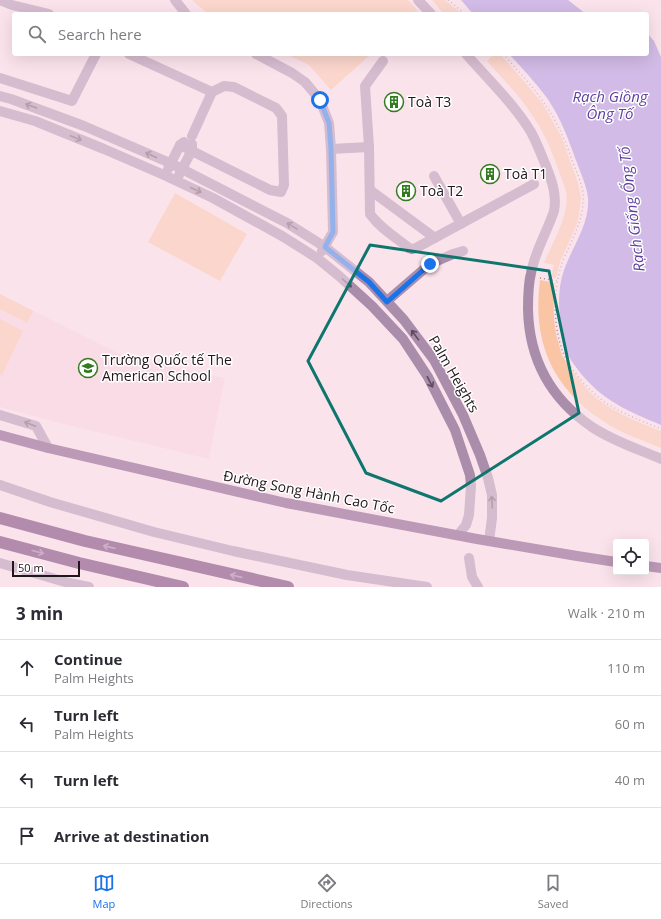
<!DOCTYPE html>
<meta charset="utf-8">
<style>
body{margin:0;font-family:"Open Sans",sans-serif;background:#f7f7f7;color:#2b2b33}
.controls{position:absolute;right:12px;bottom:12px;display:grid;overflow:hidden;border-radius:4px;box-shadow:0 4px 16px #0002}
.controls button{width:36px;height:36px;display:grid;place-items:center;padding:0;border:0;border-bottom:1px solid #e1e1e2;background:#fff;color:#2b2b33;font:20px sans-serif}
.scale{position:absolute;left:12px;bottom:10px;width:68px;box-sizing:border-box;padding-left:4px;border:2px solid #21171b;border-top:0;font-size:11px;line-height:14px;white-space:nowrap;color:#21171b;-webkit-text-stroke:3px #fff;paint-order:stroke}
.stop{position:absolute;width:12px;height:12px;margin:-9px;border:3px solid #1a73e8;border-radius:50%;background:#fff}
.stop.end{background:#1a73e8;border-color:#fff;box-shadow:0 1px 4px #0008}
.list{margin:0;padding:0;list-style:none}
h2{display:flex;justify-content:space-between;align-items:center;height:52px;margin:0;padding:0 16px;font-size:17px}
h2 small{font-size:13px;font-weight:400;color:#7c7c81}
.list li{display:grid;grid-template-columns:26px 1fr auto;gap:12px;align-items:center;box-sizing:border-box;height:56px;padding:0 16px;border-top:1px solid #e1e1e2}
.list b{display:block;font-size:15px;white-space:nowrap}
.list p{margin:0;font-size:13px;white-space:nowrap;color:#7c7c81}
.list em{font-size:13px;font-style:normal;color:#7c7c81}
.icon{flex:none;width:22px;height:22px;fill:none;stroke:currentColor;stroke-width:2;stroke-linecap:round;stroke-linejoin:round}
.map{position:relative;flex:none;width:661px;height:587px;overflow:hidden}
.search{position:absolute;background:#fff;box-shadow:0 4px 16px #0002;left:12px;right:12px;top:12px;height:44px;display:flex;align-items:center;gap:10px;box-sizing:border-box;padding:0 14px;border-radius:4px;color:#7c7c81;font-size:15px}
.sheet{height:276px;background:#fff}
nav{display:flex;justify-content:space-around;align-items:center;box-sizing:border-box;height:56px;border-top:1px solid #e1e1e2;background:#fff;font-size:11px;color:#7c7c81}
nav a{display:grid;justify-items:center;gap:2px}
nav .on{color:#1a73e8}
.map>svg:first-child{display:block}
</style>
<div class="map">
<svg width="661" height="587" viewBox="0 0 661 587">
<rect width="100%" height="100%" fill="#fbe3ec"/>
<polygon fill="#f9d3e1" points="0,294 128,358 225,378 209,459 51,421 0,407"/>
<g fill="#fac5a5">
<polygon points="192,0 408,0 418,11 415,14 208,14"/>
<polygon points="432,0 445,0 462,14 444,14"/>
<polygon points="286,54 371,54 331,90 309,65"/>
<path d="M494,54h6l23,26 20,24 19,34 16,45 3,15 -2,17 -2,9 -17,38 -4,16 -5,-1 3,-12 -10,-2c9,-22 26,-48 22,-72 -9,-25 -17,-51 -32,-73 -13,-21 -31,-39 -47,-57z"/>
<polygon points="175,193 247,234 220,281 148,242"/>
<path d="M540,280l15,3c-2,19 -2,36 2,55 2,5 3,12 5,17 5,9 11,17 18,25 7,10 16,19 26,25 17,11 36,19 55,26v17c-19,-8 -41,-15 -58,-27 -52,-34 -71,-81 -63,-141z"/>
<polygon points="0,294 33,311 27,323 0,309"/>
<polygon points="0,319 23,331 2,375 0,374"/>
</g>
<g fill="#a08bdd">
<polygon points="461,0 568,0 586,14 473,14"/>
<path d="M647,33l7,8 7,16v368c-31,-13 -56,-23 -79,-50 -6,-8 -14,-17 -17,-28 -3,-7 -3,-16 -4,-23 -3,-18 -3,-37 3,-54 8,-23 26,-46 24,-72 -1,-11 -7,-24 -11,-35 -8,-22 -16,-45 -30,-65 -12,-16 -25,-30 -38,-44h138z"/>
</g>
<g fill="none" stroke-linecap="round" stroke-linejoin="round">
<g stroke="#9f8c93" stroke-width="1.5" stroke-dasharray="1 3" stroke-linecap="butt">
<polyline points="448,0 465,14"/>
<path d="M503,54c14,16 29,31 41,49 13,18 22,39 29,60 4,10 9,20 10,31 2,26 -12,46 -21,69 -9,27 -9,60 0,87 8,20 27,41 44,53 17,11 36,18 55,26"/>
<polyline points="540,278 558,281"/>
</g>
<g stroke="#a98dab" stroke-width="10">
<polyline points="0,0 12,5 49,14"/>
<polyline points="175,0 186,14"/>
<polyline points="418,0 431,14"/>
<polyline points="129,54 212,92"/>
<polyline points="256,54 292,73 305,82 320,100 329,123 331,149 333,232 322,251"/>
<path d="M466,54c22,25 48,50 65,78 6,11 10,22 15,34 6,15 11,29 8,45 -7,21 -19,40 -23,62 -3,12 -3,24 -3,36 1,50 23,90 64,118 21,14 46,22 69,32"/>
<path d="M383,61l-18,25 4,61 1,67c10,14 25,23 39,34l3,1 4,-1 118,-64"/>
<polyline points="0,78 72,101 96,54"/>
<polyline points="0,96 11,99 84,126 170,163 219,188 287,223 325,247 369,282 404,320 434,360 463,415 480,455 488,478 492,495 492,518 489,541"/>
<polyline points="0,111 35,121 104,149 164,175 213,198 282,236 317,258 338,275 372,306 403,339 428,377 455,430 470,475 471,486 469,515 466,525 458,535"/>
<polyline points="180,145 270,190 281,192 284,185 282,116 276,108 234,87 224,86 212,92 192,136"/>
<polyline points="331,149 369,147"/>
<polyline points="168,169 180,145 184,142"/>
<polyline points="179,175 192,150 192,144"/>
<polyline points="434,176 461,224"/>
<polyline points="370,190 435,238"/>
<polyline points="387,301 430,264 453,254 463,251"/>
<polyline points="0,415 36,426 48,448"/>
<polyline points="0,485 50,502 154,532 233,551 347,575 427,587"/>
<polyline points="469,558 472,577 478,587"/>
<polyline points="0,563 69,583 89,587"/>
</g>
<g stroke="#6f3f74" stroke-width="10">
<polyline points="0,435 48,448 286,503 477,539 577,556 616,562"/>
<polyline points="646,566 661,568"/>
</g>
<g stroke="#5a2160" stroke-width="12">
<polyline points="0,518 85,541 288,587"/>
<polyline points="0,542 79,563 183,587"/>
</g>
</g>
<defs><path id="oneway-shaft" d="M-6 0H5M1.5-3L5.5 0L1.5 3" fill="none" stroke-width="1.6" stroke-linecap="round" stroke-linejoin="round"/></defs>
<g stroke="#5e4c5c">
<use href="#oneway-shaft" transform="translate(31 106) rotate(-160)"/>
<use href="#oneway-shaft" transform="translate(76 138) rotate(22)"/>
<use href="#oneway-shaft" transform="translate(151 155) rotate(-156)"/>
<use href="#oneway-shaft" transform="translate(196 190) rotate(25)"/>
<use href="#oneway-shaft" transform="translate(292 226) rotate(-149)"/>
<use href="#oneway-shaft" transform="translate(347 283) rotate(42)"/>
<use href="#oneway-shaft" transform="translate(415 335) rotate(-126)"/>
<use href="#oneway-shaft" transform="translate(430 382) rotate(63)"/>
<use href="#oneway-shaft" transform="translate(30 424) rotate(-159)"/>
<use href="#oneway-shaft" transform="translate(492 502) rotate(-93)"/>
</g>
<g stroke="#946f98">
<use href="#oneway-shaft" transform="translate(109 547) rotate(-167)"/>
<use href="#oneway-shaft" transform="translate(38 552) rotate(15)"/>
<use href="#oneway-shaft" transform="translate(236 576) rotate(-167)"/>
</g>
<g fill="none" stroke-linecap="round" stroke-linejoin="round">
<polyline stroke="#1a73e8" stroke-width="5" points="320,100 329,123 331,149 333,232 325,247 369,282 387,302 430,264"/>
</g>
<path d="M0 0H661V587H0ZM370,245l179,26 30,142 -138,88 -75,-28 -58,-112z" fill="#fbe3ec" fill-opacity=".55" fill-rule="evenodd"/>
<path fill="none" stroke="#0f766e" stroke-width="3" stroke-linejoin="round" d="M370,245l179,26 30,142 -138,88 -75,-28 -58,-112z"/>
<defs>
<symbol id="building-ring" viewBox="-11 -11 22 22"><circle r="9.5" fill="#fff" stroke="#337b1f" stroke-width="1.5"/><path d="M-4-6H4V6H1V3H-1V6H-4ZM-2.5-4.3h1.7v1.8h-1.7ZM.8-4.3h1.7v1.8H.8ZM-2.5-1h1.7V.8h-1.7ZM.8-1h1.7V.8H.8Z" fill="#337b1f"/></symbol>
<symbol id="school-ring" viewBox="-11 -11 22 22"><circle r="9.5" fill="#fff" stroke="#337b1f" stroke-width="1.5"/><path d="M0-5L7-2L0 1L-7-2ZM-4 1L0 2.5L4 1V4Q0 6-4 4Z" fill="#337b1f"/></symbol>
</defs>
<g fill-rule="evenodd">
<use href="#building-ring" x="383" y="91" width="22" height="22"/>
<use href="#building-ring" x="479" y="163" width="22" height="22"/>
<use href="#building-ring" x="395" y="180" width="22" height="22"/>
<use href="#school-ring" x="77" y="357" width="22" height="22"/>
</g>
<g text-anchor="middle" stroke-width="3" stroke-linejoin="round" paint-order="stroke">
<g font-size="14" fill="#21171b" stroke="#fff" text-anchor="start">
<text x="408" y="107">Toà T3</text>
<text x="504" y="179">Toà T1</text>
<text x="420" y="196">Toà T2</text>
<text x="102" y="365">Trường Quốc tế The<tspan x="102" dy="16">American School</tspan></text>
</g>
<g font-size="14" fill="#21171b" stroke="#fff">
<text transform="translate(454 374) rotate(60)" y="5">Palm Heights</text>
<text transform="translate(309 492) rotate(11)" y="5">Đường Song Hành Cao Tốc</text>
</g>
<g font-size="15" font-style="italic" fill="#5f40a0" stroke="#fff">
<text x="610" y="102">Rạch Giồng<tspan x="610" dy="17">Ông Tố</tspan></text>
<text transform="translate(632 209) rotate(-97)" y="5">Rạch Giống Ống Tố</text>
</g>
</g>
</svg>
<div class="controls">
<button><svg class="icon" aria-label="locate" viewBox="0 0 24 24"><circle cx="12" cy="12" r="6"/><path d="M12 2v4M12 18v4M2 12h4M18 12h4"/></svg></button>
</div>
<div class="scale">50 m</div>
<div class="stop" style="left:320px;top:100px"></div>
<div class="stop end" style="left:430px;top:264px"></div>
<div class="search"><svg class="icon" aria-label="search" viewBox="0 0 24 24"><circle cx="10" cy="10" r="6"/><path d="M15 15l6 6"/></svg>Search here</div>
</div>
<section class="sheet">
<h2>3 min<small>Walk · 210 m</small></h2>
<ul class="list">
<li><svg class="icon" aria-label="ahead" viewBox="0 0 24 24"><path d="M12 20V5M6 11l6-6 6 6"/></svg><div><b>Continue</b><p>Palm Heights</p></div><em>110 m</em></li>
<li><svg class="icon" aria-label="left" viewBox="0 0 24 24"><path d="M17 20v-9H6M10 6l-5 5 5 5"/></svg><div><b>Turn left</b><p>Palm Heights</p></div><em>60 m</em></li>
<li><svg class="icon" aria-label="left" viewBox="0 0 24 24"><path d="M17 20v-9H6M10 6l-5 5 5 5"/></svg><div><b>Turn left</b></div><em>40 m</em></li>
<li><svg class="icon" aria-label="arrive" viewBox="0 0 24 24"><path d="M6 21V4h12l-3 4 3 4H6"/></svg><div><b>Arrive at destination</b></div></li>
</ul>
</section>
<nav>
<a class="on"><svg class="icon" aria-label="map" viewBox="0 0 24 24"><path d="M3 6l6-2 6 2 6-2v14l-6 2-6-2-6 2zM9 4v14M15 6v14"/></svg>Map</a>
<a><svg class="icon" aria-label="directions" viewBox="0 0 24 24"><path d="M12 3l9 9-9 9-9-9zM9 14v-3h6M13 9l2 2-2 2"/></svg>Directions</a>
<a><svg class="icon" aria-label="saved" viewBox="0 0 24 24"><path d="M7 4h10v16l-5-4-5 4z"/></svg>Saved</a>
</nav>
